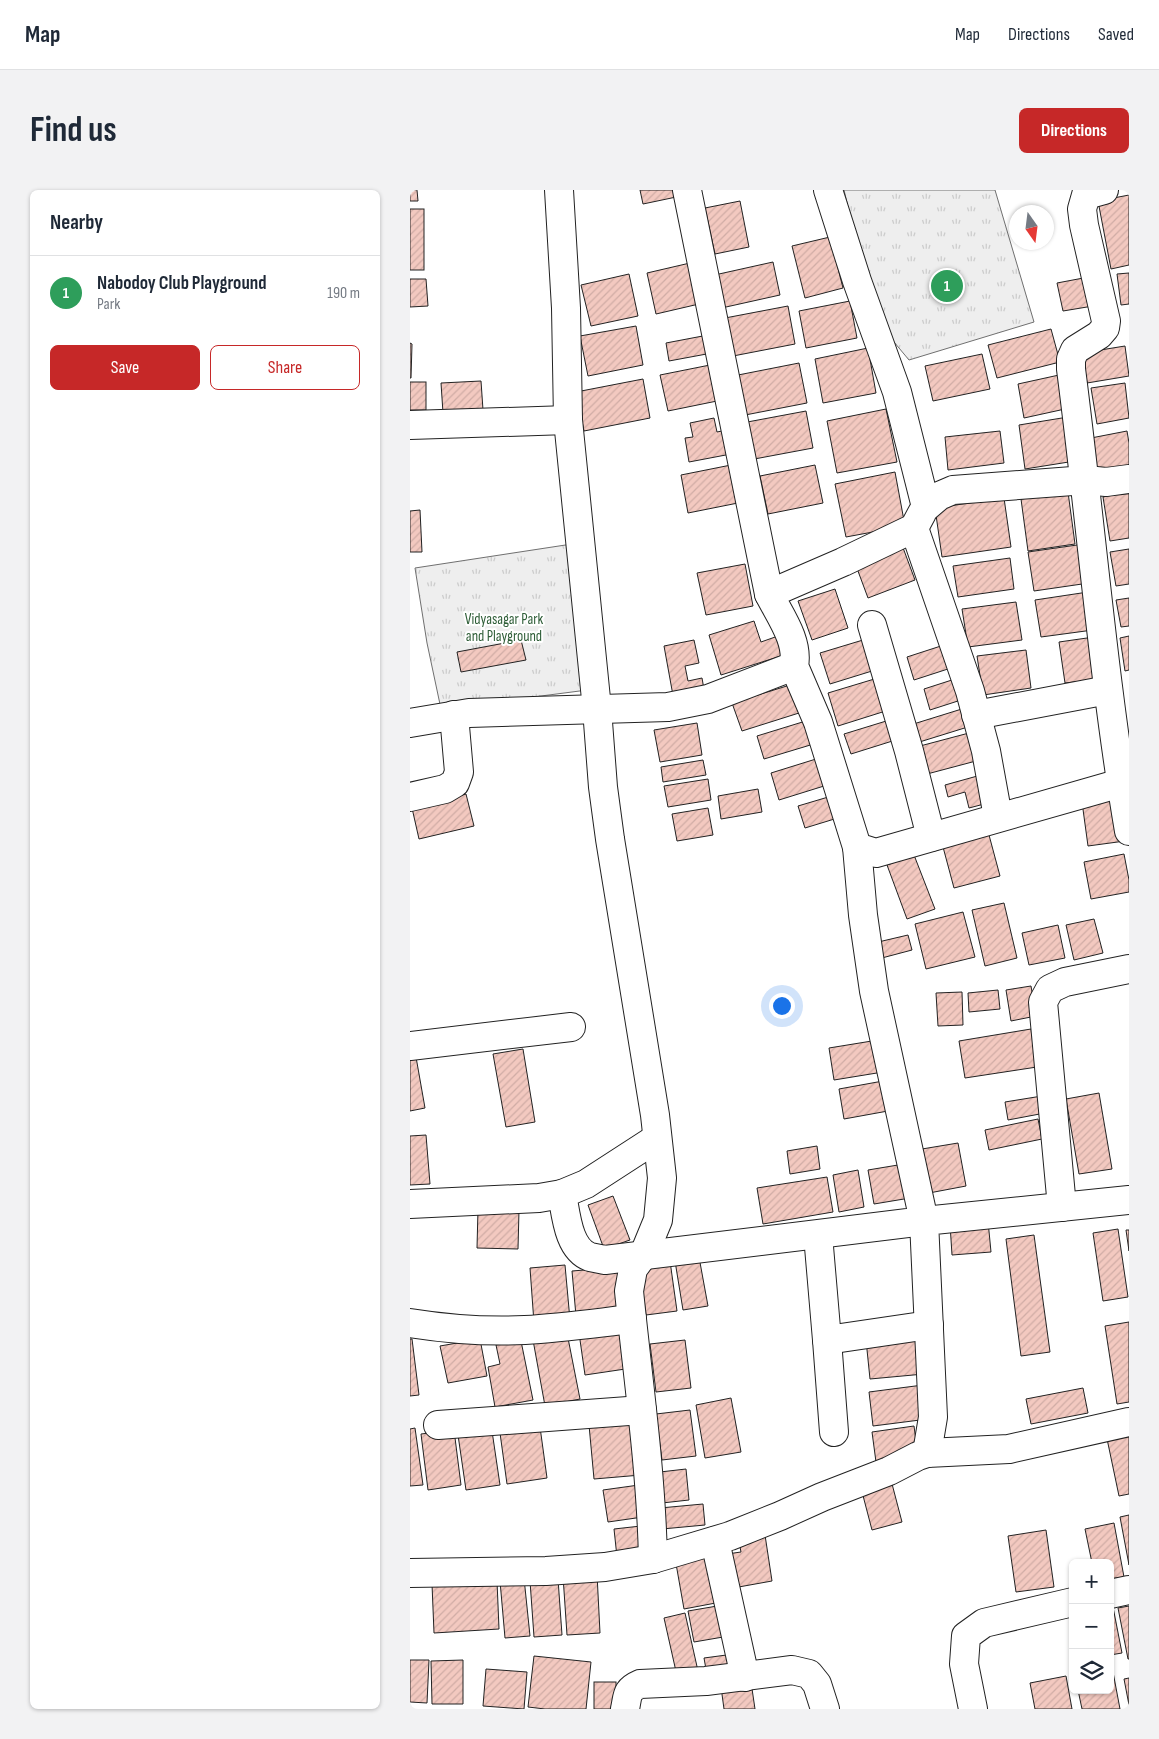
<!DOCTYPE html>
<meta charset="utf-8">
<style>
body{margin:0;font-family:"Sofia Sans Condensed",sans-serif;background:#f2f2f3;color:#1f2937}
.controls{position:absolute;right:15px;bottom:15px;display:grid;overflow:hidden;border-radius:8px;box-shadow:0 1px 4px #0004}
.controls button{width:45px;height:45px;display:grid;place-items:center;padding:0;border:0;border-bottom:1px solid #e0e1e3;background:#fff;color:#1f2937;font:25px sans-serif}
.compass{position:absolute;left:599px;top:15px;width:45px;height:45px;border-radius:50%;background:#fff;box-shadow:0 1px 4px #0004;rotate:166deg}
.you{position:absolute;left:371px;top:815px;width:18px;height:18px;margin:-12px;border:4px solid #fff;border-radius:50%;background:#1a73e8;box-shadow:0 0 0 8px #1a73e833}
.badge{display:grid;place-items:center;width:32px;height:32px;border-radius:50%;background:#c62828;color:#fff;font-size:16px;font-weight:700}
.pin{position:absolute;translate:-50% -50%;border:2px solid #fff;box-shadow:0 1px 5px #0006}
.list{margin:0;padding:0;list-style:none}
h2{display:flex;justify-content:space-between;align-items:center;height:65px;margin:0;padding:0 20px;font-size:21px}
h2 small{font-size:16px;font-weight:400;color:#747a83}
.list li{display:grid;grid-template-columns:32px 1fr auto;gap:15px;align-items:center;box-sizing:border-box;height:75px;padding:0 20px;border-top:1px solid #e0e1e3}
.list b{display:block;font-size:19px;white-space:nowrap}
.list p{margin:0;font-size:16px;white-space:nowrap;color:#747a83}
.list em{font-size:16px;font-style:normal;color:#747a83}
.actions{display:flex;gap:10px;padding:15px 20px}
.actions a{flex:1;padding:11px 0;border:1px solid #c62828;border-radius:8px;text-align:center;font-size:18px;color:#c62828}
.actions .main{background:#c62828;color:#fff}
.icon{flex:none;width:28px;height:28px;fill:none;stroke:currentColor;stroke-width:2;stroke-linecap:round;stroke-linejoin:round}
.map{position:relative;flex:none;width:719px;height:1519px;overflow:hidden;border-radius:8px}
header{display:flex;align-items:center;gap:30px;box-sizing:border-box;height:70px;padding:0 25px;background:#fff;border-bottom:1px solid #e0e1e3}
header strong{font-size:24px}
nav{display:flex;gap:28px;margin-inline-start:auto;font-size:18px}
.intro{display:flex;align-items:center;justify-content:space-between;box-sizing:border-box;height:120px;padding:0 30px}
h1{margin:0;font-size:35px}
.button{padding:12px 22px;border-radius:8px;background:#c62828;color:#fff;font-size:18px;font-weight:700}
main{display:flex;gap:30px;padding:0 30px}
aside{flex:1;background:#fff;border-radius:8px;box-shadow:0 1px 4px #0004}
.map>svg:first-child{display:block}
</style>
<header>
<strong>Map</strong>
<nav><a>Map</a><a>Directions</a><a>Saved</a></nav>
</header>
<div class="intro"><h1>Find us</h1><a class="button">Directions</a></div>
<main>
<aside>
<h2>Nearby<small></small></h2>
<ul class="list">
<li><span class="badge" style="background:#2e9e5b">1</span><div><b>Nabodoy Club Playground</b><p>Park</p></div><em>190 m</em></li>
</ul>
<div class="actions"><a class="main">Save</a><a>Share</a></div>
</aside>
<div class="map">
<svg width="719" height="1519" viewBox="0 0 719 1519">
<defs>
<pattern id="park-tufts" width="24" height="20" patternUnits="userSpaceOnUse" patternTransform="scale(1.25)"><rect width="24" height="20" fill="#eee"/><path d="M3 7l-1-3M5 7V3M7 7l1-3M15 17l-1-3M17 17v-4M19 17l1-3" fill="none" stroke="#ccc"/></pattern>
<pattern id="building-hatch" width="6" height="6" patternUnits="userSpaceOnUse" patternTransform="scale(1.25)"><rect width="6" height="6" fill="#f3c9c0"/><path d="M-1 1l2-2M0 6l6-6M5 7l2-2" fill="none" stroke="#d0aca5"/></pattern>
</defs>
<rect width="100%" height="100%" fill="#fff"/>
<g fill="url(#park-tufts)" stroke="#6f6f6f">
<polygon points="434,0 585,0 624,132 499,170 479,146 448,59"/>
<polygon points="162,354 185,499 31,519 17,453 5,378"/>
</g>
<g fill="url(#building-hatch)" stroke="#222">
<polygon points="0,0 7,0 8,11 0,11"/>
<polygon points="230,0 270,0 271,6 233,14"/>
<polygon points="719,5 719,75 701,79 688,11"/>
<polygon points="330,11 339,57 305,64 295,18"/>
<rect x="0" y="19" width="14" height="61"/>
<polygon points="420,47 433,98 395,108 382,56"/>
<polygon points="363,72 370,105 307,119 300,86"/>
<polygon points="280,73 289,114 246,124 237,83"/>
<polygon points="719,83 719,114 711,115 707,84"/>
<polygon points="219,84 228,126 181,136 171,95"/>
<polygon points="684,86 689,115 653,121 647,93"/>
<polygon points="0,89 16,89 18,116 0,117"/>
<polygon points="440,111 447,148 396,158 389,121"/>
<polygon points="378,116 385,154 323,166 315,128"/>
<polygon points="226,136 233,175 178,186 170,146"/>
<polygon points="641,139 650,172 587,188 578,155"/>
<polygon points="298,145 302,163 259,171 256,153"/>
<polygon points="0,153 2,154 1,188 0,188"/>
<polygon points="715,156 719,186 677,193 672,163"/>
<polygon points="458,158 466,203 413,213 405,169"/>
<polygon points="572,164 580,199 523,211 515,176"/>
<polygon points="389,173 397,213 330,226 323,186"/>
<polygon points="305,174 312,210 258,221 250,185"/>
<polygon points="649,185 655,219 614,228 608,194"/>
<polygon points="233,189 240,228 174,241 166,202"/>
<polygon points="71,191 73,220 33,223 31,193"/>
<rect x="0" y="192" width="16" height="28"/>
<polygon points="715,193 719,228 687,234 681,198"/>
<polygon points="476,219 487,272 427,283 417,231"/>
<polygon points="396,221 403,258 339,270 332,233"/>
<polygon points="658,227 665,271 615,279 609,235"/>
<polygon points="304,228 307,242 317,240 321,264 279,272 275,248 283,247 280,233"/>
<polygon points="590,241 594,273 538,280 535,247"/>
<polygon points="717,241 719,253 719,278 687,284 681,248"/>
<polygon points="321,275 328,313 278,323 271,285"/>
<polygon points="405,275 413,313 358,324 350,286"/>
<polygon points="485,282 495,336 436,347 425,294"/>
<polygon points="658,302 665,354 618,361 611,309"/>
<polygon points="719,302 719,348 700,351 693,307"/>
<polygon points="594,308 601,357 532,367 525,318"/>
<polygon points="10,320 12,362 0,362 0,321"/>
<polygon points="674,354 679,393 624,401 618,362"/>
<polygon points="492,355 505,390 458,408 445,373"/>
<polygon points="719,359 719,394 706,396 700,362"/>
<polygon points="600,368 604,399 548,407 543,376"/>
<polygon points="335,374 343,416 296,425 287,383"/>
<polygon points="425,399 438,438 402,450 388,411"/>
<polygon points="678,402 683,440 631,447 625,410"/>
<polygon points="719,408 719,436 711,437 706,410"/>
<polygon points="606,412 612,450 558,457 552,419"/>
<polygon points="344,431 351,452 368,446 374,465 311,485 299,445"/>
<polygon points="719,446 719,480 715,481 710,448"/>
<polygon points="684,447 690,489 655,493 649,452"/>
<polygon points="111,450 116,470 51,482 47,462"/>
<polygon points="284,450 289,473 275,476 278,491 292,488 295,505 264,511 254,456"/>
<polygon points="453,450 462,481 420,494 410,463"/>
<polygon points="537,454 544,477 504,490 497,467"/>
<polygon points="616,460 621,498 573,505 567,466"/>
<polygon points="471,487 482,519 428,536 418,503"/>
<polygon points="545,489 551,510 520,520 514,499"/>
<polygon points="380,495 389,523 332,541 322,513"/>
<polygon points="555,518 561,536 503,554 497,536"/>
<polygon points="486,528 492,548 441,564 434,544"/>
<polygon points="399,530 407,553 354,569 347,546"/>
<polygon points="287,533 292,565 250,572 244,540"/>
<polygon points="559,543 566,571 517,584 510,556"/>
<polygon points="406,569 414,596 369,610 361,583"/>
<polygon points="293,570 296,585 253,592 251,577"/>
<polygon points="571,585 578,613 559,618 555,602 538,607 535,595"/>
<polygon points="298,589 301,610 258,617 254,596"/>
<polygon points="348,599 352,622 311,629 308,606"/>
<polygon points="56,604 64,636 9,649 2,618"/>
<polygon points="425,605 431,627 395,638 388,616"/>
<polygon points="709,607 715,651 678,656 672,612"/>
<polygon points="298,618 303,645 267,651 262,624"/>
<polygon points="579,645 590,686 544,698 533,657"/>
<polygon points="714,664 719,690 719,702 681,709 674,672"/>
<polygon points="504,665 525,719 497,729 477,675"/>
<polygon points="594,713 607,768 575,776 562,720"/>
<polygon points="553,722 565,767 516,779 505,734"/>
<polygon points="684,729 693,763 664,770 656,735"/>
<polygon points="648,735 655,768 619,775 612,743"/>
<polygon points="498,745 502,760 468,769 464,753"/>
<polygon points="621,796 626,826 601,831 596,800"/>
<polygon points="588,800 590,819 559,822 558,803"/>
<polygon points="552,802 553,835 528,836 526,803"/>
<polygon points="621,839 627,877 555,888 549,851"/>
<polygon points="468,850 473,882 424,890 419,858"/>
<polygon points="113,859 125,932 96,937 83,864"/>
<polygon points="6,867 15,918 0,921 0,868"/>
<polygon points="473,891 478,921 434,929 429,899"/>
<polygon points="689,903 702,979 669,984 656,909"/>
<polygon points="632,906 635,923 598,930 595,912"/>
<polygon points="628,929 632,949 579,960 575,940"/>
<polygon points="16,945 20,994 0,995 0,946"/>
<polygon points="548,953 556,996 519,1003 512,959"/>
<polygon points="407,956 410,979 380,984 377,961"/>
<polygon points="494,974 500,1008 464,1014 458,980"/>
<polygon points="448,980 454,1017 429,1022 423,985"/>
<polygon points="417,987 423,1022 353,1034 347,998"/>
<polygon points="203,1006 220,1050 194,1059 178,1015"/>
<polygon points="68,1019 109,1020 108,1059 67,1058"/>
<polygon points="578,1031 581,1062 542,1065 540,1034"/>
<polygon points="708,1039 718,1107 693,1111 683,1043"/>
<polygon points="716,1040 719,1040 719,1061"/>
<polygon points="624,1045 640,1162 611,1166 596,1049"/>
<polygon points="289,1067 298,1116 273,1120 265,1071"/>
<polygon points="260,1071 267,1121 236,1125 229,1075"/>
<polygon points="155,1075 160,1130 124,1133 120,1078"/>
<polygon points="211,1077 215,1122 166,1126 162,1081"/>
<polygon points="719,1132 719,1212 707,1214 695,1136"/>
<polygon points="216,1136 222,1178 175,1185 169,1143"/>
<polygon points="157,1143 170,1209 135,1216 123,1150"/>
<polygon points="510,1145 514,1184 460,1189 456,1150"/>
<polygon points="0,1149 2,1149 9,1205 0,1206"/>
<polygon points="70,1149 77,1186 38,1193 30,1156"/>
<polygon points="275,1150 281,1198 246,1202 240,1154"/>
<polygon points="111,1151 123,1210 85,1217 78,1177 90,1174 86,1155"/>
<polygon points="513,1195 518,1229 463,1236 459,1202"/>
<polygon points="673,1198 678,1223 621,1234 616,1209"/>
<polygon points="321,1208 331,1262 295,1268 286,1215"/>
<polygon points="280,1220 286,1266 252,1270 246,1224"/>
<polygon points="227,1231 231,1285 184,1289 179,1235"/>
<polygon points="504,1236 508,1266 466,1272 462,1242"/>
<polygon points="130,1237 137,1288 97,1294 90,1243"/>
<polygon points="5,1238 13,1295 0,1296 0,1239"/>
<polygon points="719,1239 719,1304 709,1306 696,1244"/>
<polygon points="44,1240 51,1295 18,1300 11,1244"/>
<polygon points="82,1241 90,1295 56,1300 48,1245"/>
<polygon points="276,1279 279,1310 252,1313 250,1282"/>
<polygon points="481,1290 492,1332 462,1340 451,1298"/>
<polygon points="229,1295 233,1327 198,1332 193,1300"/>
<polygon points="293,1314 295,1335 252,1339 250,1318"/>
<polygon points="719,1325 719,1375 710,1327"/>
<polygon points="704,1333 714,1387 700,1389 700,1373 682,1373 675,1339"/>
<polygon points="231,1336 234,1364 207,1367 204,1339"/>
<polygon points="636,1340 644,1397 606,1402 598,1346"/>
<polygon points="355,1345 362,1391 323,1398 317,1364 331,1362 329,1352"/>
<polygon points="302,1362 311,1412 274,1419 265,1368"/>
<polygon points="187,1384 190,1443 157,1445 153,1386"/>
<polygon points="114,1388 120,1446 95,1448 90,1391"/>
<polygon points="148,1389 152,1445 124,1447 120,1391"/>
<polygon points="87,1391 89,1439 24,1443 22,1394"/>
<polygon points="700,1412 702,1412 712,1463 700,1465"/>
<polygon points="313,1415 319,1446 284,1452 278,1421"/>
<polygon points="719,1416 719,1469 718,1469 708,1418"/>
<polygon points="275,1423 288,1481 267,1486 254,1428"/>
<polygon points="324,1464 326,1480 297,1485 294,1468"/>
<polygon points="124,1466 181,1472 176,1519 135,1519 118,1517"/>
<polygon points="0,1470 19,1470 17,1513 0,1512"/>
<polygon points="53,1470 53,1514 22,1514 21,1471"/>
<polygon points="76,1479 117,1482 114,1519 73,1516"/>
<polygon points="700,1482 703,1482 710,1519 672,1519 668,1500 700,1500"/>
<polygon points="656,1486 662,1519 625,1519 620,1493"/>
<polygon points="719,1488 719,1515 714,1489"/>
<rect x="184" y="1492" width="22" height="27"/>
<polygon points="341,1492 345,1519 314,1519 311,1497"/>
</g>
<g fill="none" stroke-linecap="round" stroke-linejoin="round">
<defs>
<g id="minor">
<path d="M149,0l7,118 2,112 29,289 6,78 7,52 45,276 7,63 -4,42 -14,34 -11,15 -4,22c9,89 22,178 24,268"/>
<path d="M277,0l82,404c11,22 30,47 25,72l24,56 39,125 19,6 245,-70"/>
<polyline points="418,0 447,91 487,202 516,317 529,306 543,300 676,290 696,292 719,289"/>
<path d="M694,0l-18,5 -4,14 2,16 22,96 -1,7 -6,7 -24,15 -4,9v10c20,154 32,309 58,462"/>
<polyline points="0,235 158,230"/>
<polyline points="504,338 560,501 576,561 588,627"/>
<polyline points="359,404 433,372 504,338 512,323"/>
<polyline points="462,435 499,561 521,647"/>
<polyline points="566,525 698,500"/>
<polyline points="0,533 59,523 258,517 298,509 384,476"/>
<polyline points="0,607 35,599 45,593 49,582 44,525"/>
<polyline points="0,856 161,837"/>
<path d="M247,948l-71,46 -24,10c4,20 6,55 28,63 5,1 10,2 15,3l319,-39 -50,-230 -11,-76 -6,-68"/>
<polyline points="0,1014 129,1008 152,1004"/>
<polyline points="652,1017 633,812 640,799 655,792 719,779"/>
<polyline points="408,1045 417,1150 519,1135"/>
<path d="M0,1133c38,6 76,9 115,7 36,-2 71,-7 107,-11"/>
<polyline points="417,1150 424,1242"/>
<polyline points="28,1235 232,1220"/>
<polyline points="517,1263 523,1227 514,1031 719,1010"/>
<polyline points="305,1351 335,1487"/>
<polyline points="0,1383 136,1381 195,1377 243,1369 320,1346 370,1326 412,1307 479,1281 508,1266 517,1263 599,1259 719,1232"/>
<polyline points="700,1404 719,1400"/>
<path d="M215,1519c3,-14 1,-19 15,-25l66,-3 86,-11 17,4 8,10 8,25"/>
<polyline points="563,1519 554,1474 556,1446 574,1433 663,1412"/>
</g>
</defs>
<use href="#minor" stroke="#222" stroke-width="30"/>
<use href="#minor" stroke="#fff" stroke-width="28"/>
</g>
<g text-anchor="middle" stroke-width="4" stroke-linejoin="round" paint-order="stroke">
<g font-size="15" fill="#2f5e38" stroke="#fff">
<text x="94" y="434">Vidyasagar Park<tspan x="94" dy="17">and Playground</tspan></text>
</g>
</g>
</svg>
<div class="controls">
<button>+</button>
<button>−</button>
<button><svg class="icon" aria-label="layers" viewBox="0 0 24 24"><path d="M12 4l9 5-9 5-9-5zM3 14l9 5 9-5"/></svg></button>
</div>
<svg class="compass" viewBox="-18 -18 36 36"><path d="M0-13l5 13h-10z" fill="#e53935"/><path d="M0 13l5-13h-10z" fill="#747a83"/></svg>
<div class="you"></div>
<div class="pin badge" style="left:537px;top:96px;background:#2e9e5b">1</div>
</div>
</main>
